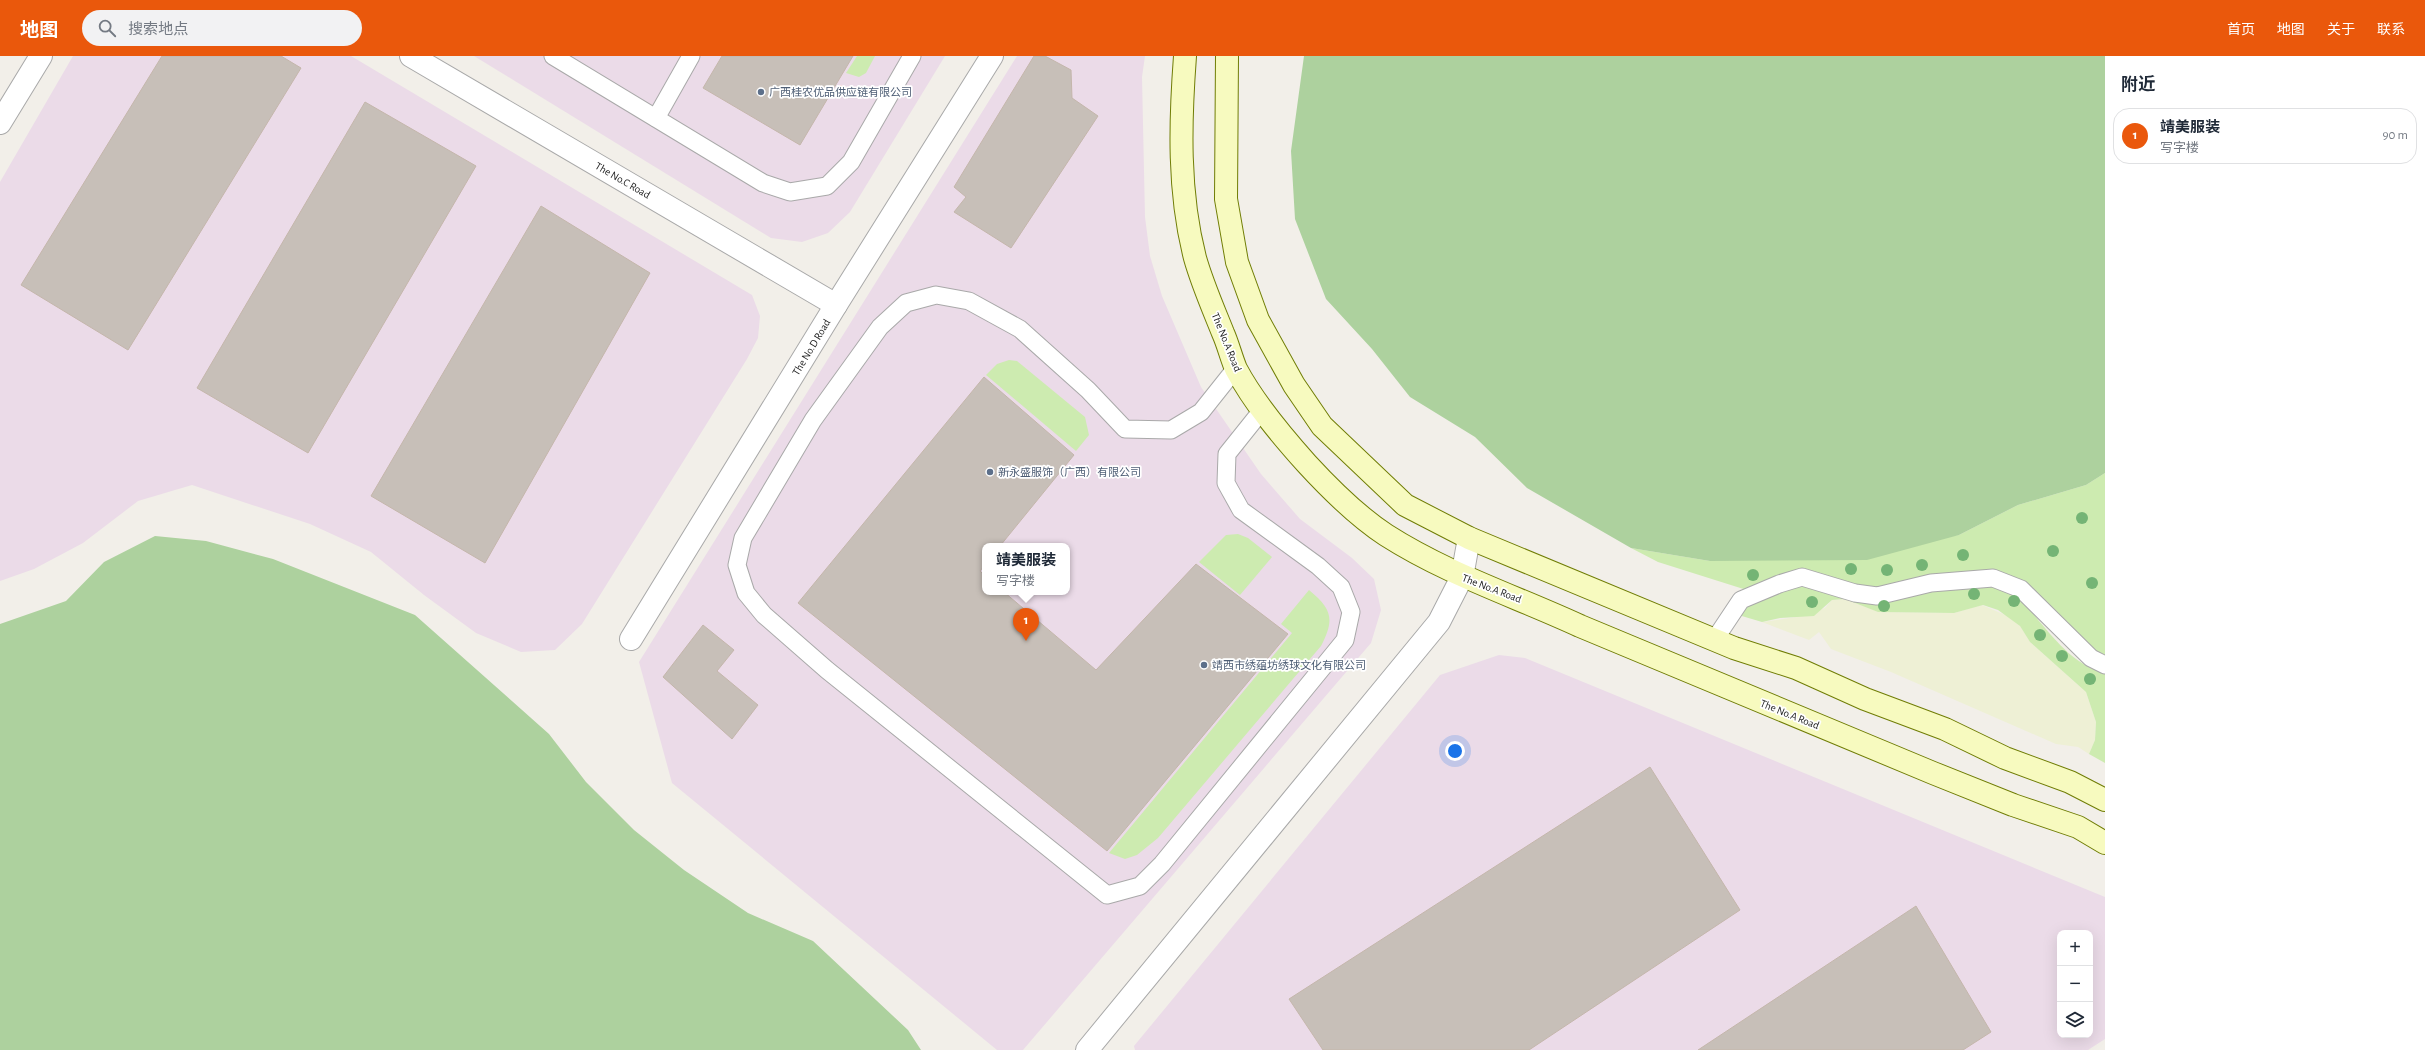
<!DOCTYPE html>
<html lang="zh">
<meta charset="utf-8">
<style>
body{margin:0;font-family:"Alegreya Sans","Noto Sans SC",sans-serif;background:#f2f2f3;color:#1f2937}
.controls{position:absolute;right:12px;bottom:12px;display:grid;overflow:hidden;border-radius:8px;box-shadow:0 4px 16px #0002}
.controls button{width:36px;height:36px;display:grid;place-items:center;padding:0;border:0;border-bottom:1px solid #e0e1e3;background:#fff;color:#1f2937;font:20px sans-serif}
.you{position:absolute;left:1455px;top:695px;width:14px;height:14px;margin:-10px;border:3px solid #fff;border-radius:50%;background:#1a73e8;box-shadow:0 0 0 6px #1a73e833}
.badge{display:grid;place-items:center;width:26px;height:26px;border-radius:50%;background:#ea580c;color:#fff;font-size:13px;font-weight:700}
.pin{position:absolute;translate:-50% -33px;filter:drop-shadow(0 1px 2px #0008)}
.pin::after{content:'';position:absolute;top:21px;width:14px;height:12px;background:inherit;clip-path:polygon(0 0,100% 0,50% 100%)}
.popup{position:absolute;left:982px;top:487px;width:88px;height:52px;box-sizing:border-box;display:grid;place-content:center;border-radius:8px;background:#fff;filter:drop-shadow(0 1px 3px #0005);font-size:13px;white-space:nowrap;color:#747a83}
.popup b{font-size:15px;color:#1f2937}
.popup::after{content:'';position:absolute;left:50%;top:100%;margin-left:-8px;border:8px solid transparent;border-top-color:#fff}
.list{margin:0;padding:0;list-style:none}
h2{display:flex;justify-content:space-between;align-items:center;height:52px;margin:0;padding:0 16px;font-size:17px}
h2 small{font-size:13px;font-weight:400;color:#747a83}
.list li{display:grid;grid-template-columns:26px 1fr auto;gap:12px;align-items:center;box-sizing:border-box;height:56px;margin:0 8px 8px;padding:0 8px;border:1px solid #e0e1e3;border-radius:16px}
.list b{display:block;font-size:15px;white-space:nowrap}
.list p{margin:0;font-size:13px;white-space:nowrap;color:#747a83}
.list em{font-size:13px;font-style:normal;color:#747a83}
.icon{flex:none;width:22px;height:22px;fill:none;stroke:currentColor;stroke-width:2;stroke-linecap:round;stroke-linejoin:round}
.map{position:relative;flex:none;width:2105px;height:994px;overflow:hidden}
header{display:flex;align-items:center;gap:24px;box-sizing:border-box;height:56px;padding:0 20px;background:#ea580c;color:#fff}
header strong{font-size:19px}
nav{display:flex;gap:22px;margin-inline-start:auto;font-size:14px}
.search{width:280px;height:36px;background:#f2f2f3;display:flex;align-items:center;gap:10px;box-sizing:border-box;padding:0 14px;border-radius:22px;color:#747a83;font-size:15px}
main{display:flex}
aside{flex:1;background:#fff}
.map>svg:first-child{display:block}
</style>
<header>
<strong>地图</strong>
<div class="search"><svg class="icon" aria-label="search" viewBox="0 0 24 24"><circle cx="10" cy="10" r="6"/><path d="M15 15l6 6"/></svg>搜索地点</div>
<nav><a>首页</a><a>地图</a><a>关于</a><a>联系</a></nav>
</header>
<main>
<div class="map">
<svg width="2105" height="994" viewBox="0 0 2105 994">
<rect width="100%" height="100%" fill="#f2efe9"/>
<g fill="#ebdbe8" fill-rule="evenodd">
<polygon points="73,0 351,0 752,239 760,260 758,282 747,303 582,568 555,594 521,596 476,577 424,539 371,496 310,468 192,429 138,445 83,487 34,513 0,525 0,126"/>
<polygon points="474,0 945,0 850,156 828,177 802,186 771,182"/>
<path d="M1017,0h128l-3,21 2,94 1,46 5,39 12,40 39,91 60,87 39,45 52,39 22,21 7,31 -10,33 -348,407h-26l-325,-267 -33,-121zM985,490h82v46h-82z"/>
<path d="M1499,599l26,3 580,239v142l-17,11h-953l-1,-4 306,-371zM2060,877h30v102h-30z"/>
</g>
<polygon fill="#eef0d5" points="1845,543 1879,556 1954,557 1982,549 2010,561 2020,570 2030,586 2086,636 2096,666 2095,684 2089,698 2078,691 2056,688 1891,616 1831,593 1819,576 1809,584 1762,566 1797,561 1825,552 1832,544"/>
<g fill="#cdebb0">
<polygon points="857,0 875,0 866,17 859,21 846,17"/>
<polygon points="1009,304 1017,305 1085,361 1089,379 1076,395 986,319 997,308"/>
<polygon points="2105,417 2105,603 2098,600 2023,528 1885,535 1826,525 1753,536 1658,506 1631,492 1710,505 1959,479 2018,449 2086,429"/>
<polygon points="1238,478 1248,482 1272,501 1240,539 1199,506 1226,479"/>
<path d="M1788,529c43,2 86,6 128,6 26,0 64,-10 88,-3 16,5 25,21 35,33 17,20 40,48 66,51v91l-16,-9 6,-14 1,-18 -10,-30 -56,-50 -10,-16 -22,-16 -15,-5 -29,8 -76,-1 -33,-13 -13,1 -18,16 -34,2 -18,4 -27,-8 6,-9z"/>
<path d="M1309,534c23,19 26,29 12,56l-163,192 -21,17 -12,4 -16,-6 183,-220 -11,-9z"/>
</g>
<g fill="#add19e">
<polygon points="1304,0 2105,0 2105,417 2086,429 2018,449 1959,479 1867,504 1710,505 1631,492 1527,432 1475,381 1410,341 1372,293 1326,243 1295,163 1291,95"/>
<polygon points="155,480 206,485 273,503 415,559 549,678 586,726 634,774 684,814 748,857 813,885 908,974 921,994 0,994 0,568 66,545 104,506"/>
</g>
<g fill="#c7bfb8" stroke="#c4b6ab">
<polygon points="162,0 281,0 301,12 128,294 21,229"/>
<polygon points="722,0 853,0 800,89 703,32"/>
<polygon points="1034,0 1045,0 1071,14 1072,42 1098,60 1011,192 954,156 966,141 954,131"/>
<polygon points="365,46 476,110 308,397 197,332"/>
<polygon points="541,150 650,217 485,507 371,440"/>
<polygon points="984,321 1074,399 1000,490 985,490 985,509 980,515 985,520 985,536 1004,536 1096,614 1196,508 1288,578 1107,795 798,547"/>
<polygon points="703,569 734,594 717,615 758,649 732,683 663,621"/>
<polygon points="1650,711 1740,854 1529,994 1323,994 1289,943"/>
<polygon points="1916,850 1991,976 1963,994 1698,994"/>
</g>
<g fill="none" stroke-linecap="round" stroke-linejoin="round">
<defs>
<g id="lane">
<polyline points="553,0 763,127 790,136 827,130 851,106 912,0"/>
<polyline points="656,62 691,0"/>
<polyline points="1236,312 1201,356 1171,374 1125,373 1088,334 1020,273 969,245 936,239 906,247 880,271 813,364 743,482 737,509 746,537 764,559 827,614 1107,839 1140,830 1162,808 1345,584 1351,556 1341,531 1318,510 1241,454 1226,427 1227,398 1263,353"/>
<polyline points="1715,583 1741,544 1779,528 1802,521 1855,537 1877,540 1931,527 1993,522 2021,533 2091,602 2105,609"/>
</g>
<g id="street">
<polyline points="411,0 836,249"/>
<polyline points="0,67 41,0"/>
<polyline points="631,583 836,249 992,0"/>
<polyline points="1087,994 1439,566 1462,521 1469,482"/>
</g>
<g id="secondary">
<path d="M1185,0c-5,67 -7,136 10,202 7,25 18,50 28,75 5,11 8,24 13,36 18,34 45,66 71,95 23,25 50,52 79,71 61,39 129,61 194,91l353,147 80,32 65,22 27,16"/>
<polyline points="1227,0 1226,143 1237,206 1258,264 1294,329 1322,370 1405,449 1469,482 1734,592 1796,612 1865,643 1945,673 2005,702 2070,726 2105,744"/>
</g>
</defs>
<use href="#lane" stroke="#a9a9a9" stroke-width="19"/>
<use href="#street" stroke="#a9a9a9" stroke-width="24"/>
<use href="#secondary" stroke="#707d05" stroke-width="24"/>
<polyline stroke="#fa8072" stroke-width="2.5" stroke-dasharray="2 2" stroke-linecap="butt" points="840,30 859,41"/>
<use href="#lane" stroke="#fff" stroke-width="17"/>
<use href="#street" stroke="#fff" stroke-width="22"/>
<use href="#secondary" stroke="#f7fabf" stroke-width="22"/>
</g>
<g fill="#74b475">
<circle cx="2082" cy="462" r="6"/>
<circle cx="2053" cy="495" r="6"/>
<circle cx="1963" cy="499" r="6"/>
<circle cx="1922" cy="509" r="6"/>
<circle cx="1851" cy="513" r="6"/>
<circle cx="1887" cy="514" r="6"/>
<circle cx="1753" cy="519" r="6"/>
<circle cx="2092" cy="527" r="6"/>
<circle cx="1974" cy="538" r="6"/>
<circle cx="2014" cy="545" r="6"/>
<circle cx="1812" cy="546" r="6"/>
<circle cx="1884" cy="550" r="6"/>
<circle cx="2040" cy="579" r="6"/>
<circle cx="2062" cy="600" r="6"/>
<circle cx="2090" cy="623" r="6"/>
</g>
<g fill="#5c6f8a" stroke="#fff" stroke-width="1.5">
<circle cx="761" cy="36" r="4"/>
<circle cx="990" cy="416" r="4"/>
<circle cx="1204" cy="609" r="4"/>
</g>
<g text-anchor="middle" stroke-width="3.5" stroke-linejoin="round" paint-order="stroke">
<g font-size="11" fill="#4e5e75" stroke="#fff" text-anchor="start">
<text x="769" y="40">广西桂农优品供应链有限公司</text>
<text x="998" y="420">新永盛服饰（广西）有限公司</text>
<text x="1212" y="613">靖西市绣蕴坊绣球文化有限公司</text>
</g>
<g font-size="11" fill="#222" stroke="#fff">
<text transform="translate(623 124) rotate(30)" y="4">The No.C Road</text>
<text transform="translate(1227 286) rotate(68)" y="4">The No.A Road</text>
<text transform="translate(811 291) rotate(-59)" y="4">The No.D Road</text>
<text transform="translate(1492 532) rotate(21)" y="4">The No.A Road</text>
<text transform="translate(1790 658) rotate(22)" y="4">The No.A Road</text>
</g>
</g>
</svg>
<div class="controls">
<button>+</button>
<button>−</button>
<button><svg class="icon" aria-label="layers" viewBox="0 0 24 24"><path d="M12 4l9 5-9 5-9-5zM3 14l9 5 9-5"/></svg></button>
</div>
<div class="you"></div>
<div class="pin badge" style="left:1026px;top:585px">1</div>
<div class="popup"><b>靖美服装</b>写字楼</div>
</div>
<aside>
<h2>附近<small></small></h2>
<ul class="list">
<li><span class="badge">1</span><div><b>靖美服装</b><p>写字楼</p></div><em>90 m</em></li>
</ul>
</aside>
</main>
